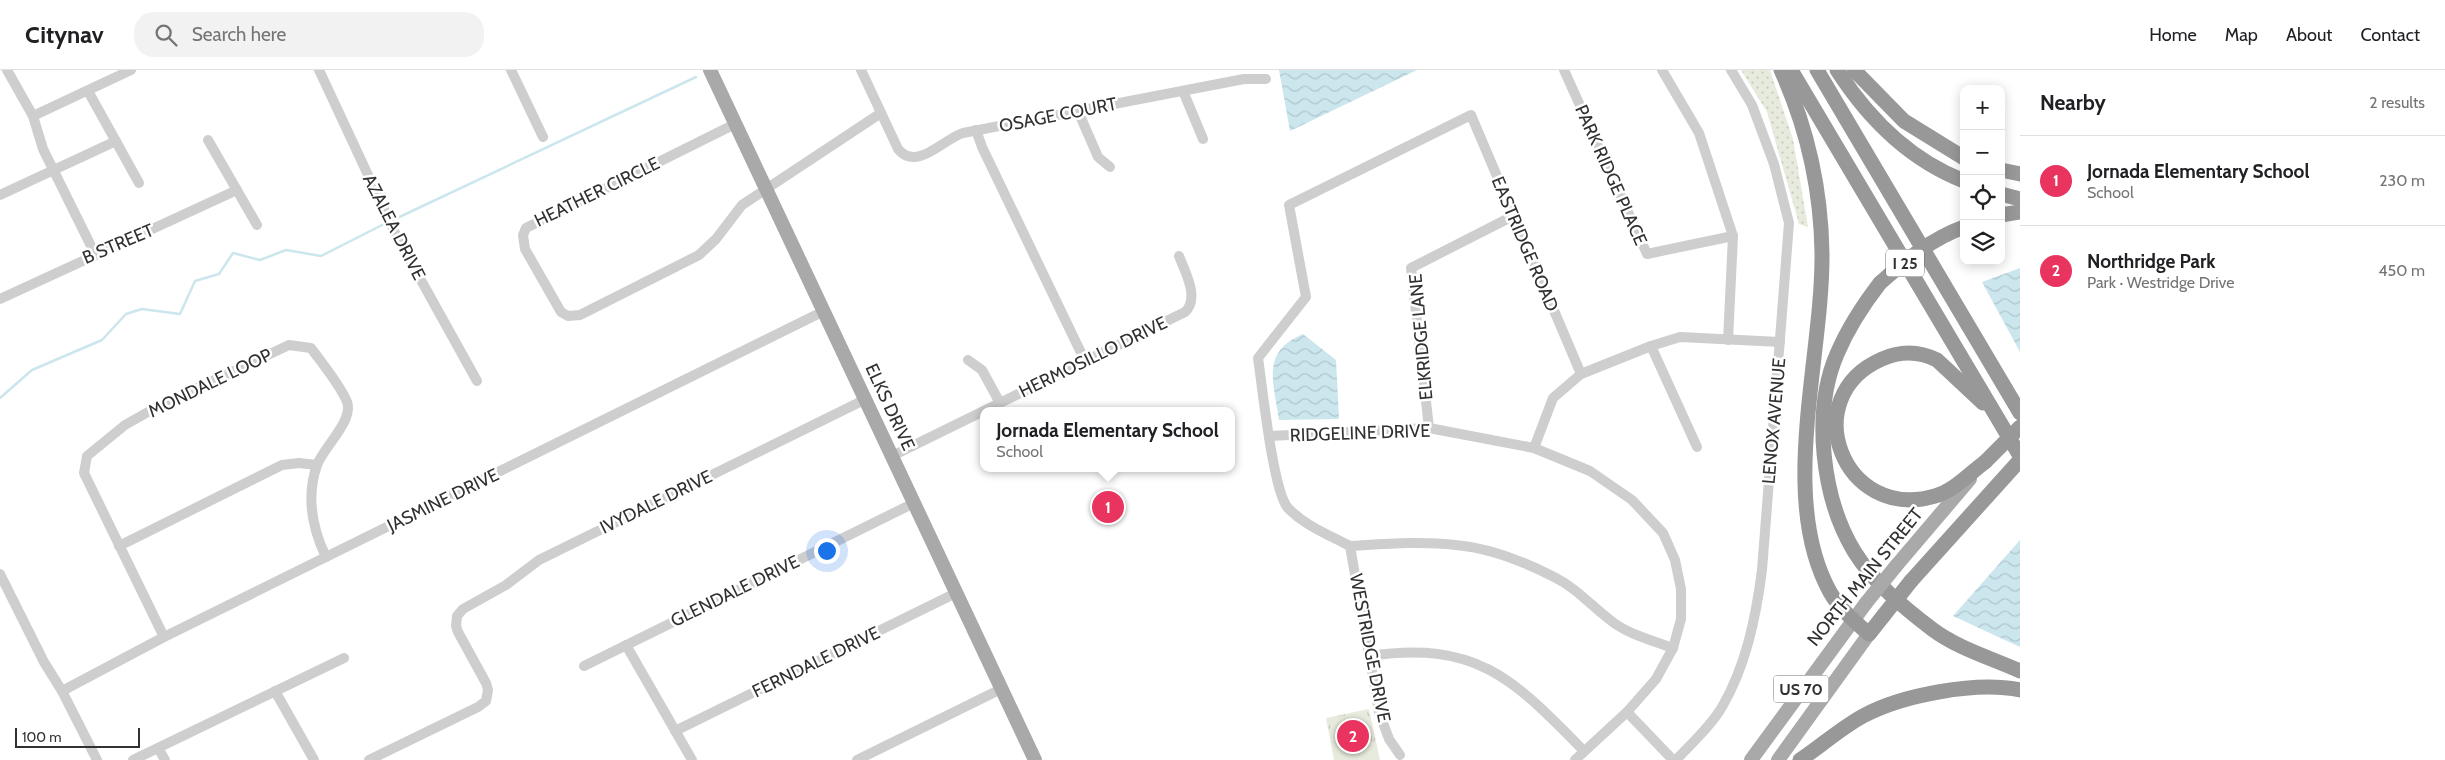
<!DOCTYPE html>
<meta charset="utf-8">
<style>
body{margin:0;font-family:Cabin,sans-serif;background:#f2f2f2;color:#202124}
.controls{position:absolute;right:15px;top:15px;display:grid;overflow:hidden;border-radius:10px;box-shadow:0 2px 12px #0003}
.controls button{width:45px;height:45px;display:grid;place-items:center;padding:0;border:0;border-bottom:1px solid #e0e0e0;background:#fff;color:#202124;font:25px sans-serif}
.scale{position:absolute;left:15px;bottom:12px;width:125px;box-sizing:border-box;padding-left:5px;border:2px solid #313131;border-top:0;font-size:14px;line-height:18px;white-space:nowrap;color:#313131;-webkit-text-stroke:4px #fff;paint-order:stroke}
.you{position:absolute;left:826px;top:480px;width:18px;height:18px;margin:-12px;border:4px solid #fff;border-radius:50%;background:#1a73e8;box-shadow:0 0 0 8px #1a73e833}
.badge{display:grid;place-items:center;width:32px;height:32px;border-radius:50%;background:#e8345e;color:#fff;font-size:16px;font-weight:700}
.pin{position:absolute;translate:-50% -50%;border:2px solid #fff;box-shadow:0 1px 5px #0006}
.popup{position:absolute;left:980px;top:337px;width:255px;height:65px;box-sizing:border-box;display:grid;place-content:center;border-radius:10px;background:#fff;filter:drop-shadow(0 1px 4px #0005);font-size:16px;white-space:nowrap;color:#757577}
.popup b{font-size:19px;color:#202124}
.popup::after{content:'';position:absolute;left:50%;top:100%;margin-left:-10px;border:10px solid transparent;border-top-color:#fff}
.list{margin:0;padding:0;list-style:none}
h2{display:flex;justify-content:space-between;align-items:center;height:65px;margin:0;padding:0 20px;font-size:21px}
h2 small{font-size:16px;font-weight:400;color:#757577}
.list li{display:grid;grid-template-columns:32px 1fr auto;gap:15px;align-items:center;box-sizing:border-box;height:90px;padding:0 20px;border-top:1px solid #e0e0e0}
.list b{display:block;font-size:19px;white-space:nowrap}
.list p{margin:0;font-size:16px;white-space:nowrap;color:#757577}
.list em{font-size:16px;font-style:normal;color:#757577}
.icon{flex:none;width:28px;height:28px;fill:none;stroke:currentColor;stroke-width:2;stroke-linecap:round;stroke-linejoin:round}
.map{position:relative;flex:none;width:2020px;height:690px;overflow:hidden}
header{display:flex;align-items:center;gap:30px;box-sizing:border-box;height:70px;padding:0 25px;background:#fff;border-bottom:1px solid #e0e0e0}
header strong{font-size:24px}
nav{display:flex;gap:28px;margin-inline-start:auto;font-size:18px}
.search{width:350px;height:45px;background:#f2f2f2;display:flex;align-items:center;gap:12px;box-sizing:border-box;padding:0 18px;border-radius:20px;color:#757577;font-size:19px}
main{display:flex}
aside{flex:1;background:#fff}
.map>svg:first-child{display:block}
</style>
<header>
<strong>Citynav</strong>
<div class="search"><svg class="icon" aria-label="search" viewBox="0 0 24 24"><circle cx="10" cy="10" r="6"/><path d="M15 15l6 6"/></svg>Search here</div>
<nav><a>Home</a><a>Map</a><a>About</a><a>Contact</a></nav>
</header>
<main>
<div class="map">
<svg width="2020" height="690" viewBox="0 0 2020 690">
<defs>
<pattern id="grass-dots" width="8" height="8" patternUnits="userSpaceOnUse" patternTransform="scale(1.25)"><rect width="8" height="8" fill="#e7ebdd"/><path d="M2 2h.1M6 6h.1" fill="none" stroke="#c7cabe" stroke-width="1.8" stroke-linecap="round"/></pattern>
<pattern id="park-tufts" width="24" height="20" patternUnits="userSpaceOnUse" patternTransform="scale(1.25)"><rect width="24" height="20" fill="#e7ebdd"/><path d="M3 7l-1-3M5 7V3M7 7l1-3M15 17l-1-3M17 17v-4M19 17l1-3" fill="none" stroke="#c7cabe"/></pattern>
<pattern id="water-waves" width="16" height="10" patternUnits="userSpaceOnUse" patternTransform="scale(1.25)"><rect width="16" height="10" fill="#cce6ee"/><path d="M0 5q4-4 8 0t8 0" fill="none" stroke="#b0c6cd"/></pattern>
</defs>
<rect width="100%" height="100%" fill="#fff"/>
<polygon fill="url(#grass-dots)" points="1741,0 1770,0 1793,69 1808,157 1799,154 1767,42"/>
<polygon fill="url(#park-tufts)" points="1369,639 1380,690 1334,690 1326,648"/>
<g fill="url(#water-waves)">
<polygon points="1279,0 1417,0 1290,61"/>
<polygon points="2020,198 2020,282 1982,212"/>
<path d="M1303,264l33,26 3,59 -60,1c-5,-37 -19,-68 24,-86z"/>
<polygon points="2020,470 2020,577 1953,546"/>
</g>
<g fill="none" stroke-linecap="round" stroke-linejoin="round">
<g stroke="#cce6ee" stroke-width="2.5">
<polyline points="393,150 696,7"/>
<polyline points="0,328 32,300 102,270 126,244 142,239 180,244 195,211 219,204 233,183 260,190 286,180 321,186 388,152"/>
</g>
<g stroke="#cecece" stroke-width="10">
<polyline points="7,0 33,46 43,79 95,184"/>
<polyline points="319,0 397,167 477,311"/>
<polyline points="511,0 543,67"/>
<path d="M861,0l37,79c19,23 45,-10 65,-16l281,-54h22"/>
<polyline points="1564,0 1647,184 1733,166"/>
<polyline points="1662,0 1699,63 1733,166 1728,270"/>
<polyline points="88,21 139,113"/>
<polyline points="1183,21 1203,69"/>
<polyline points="1078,41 1098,87 1110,97"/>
<polyline points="33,46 131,0"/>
<polyline points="735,54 526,158 523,165 525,179 561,242 568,246 580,245 699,185 716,169 742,135 881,43"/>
<polyline points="976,60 982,77 1085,291"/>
<polyline points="208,70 257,155"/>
<polyline points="0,125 116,71"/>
<polyline points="0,229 237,120"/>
<polyline points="1651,276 1697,377"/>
<polyline points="968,290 982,300 1000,333"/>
<polyline points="1429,358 1411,198 1513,146"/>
<polyline points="1269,366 1429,358 1534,378 1590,401 1632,430 1663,463 1675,490 1681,519 1681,549 1673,578 1656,609 1627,642 1575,690"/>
<polyline points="1534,378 1553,328 1581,304 1651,276 1680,267 1780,272"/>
<path d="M892,386l293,-144c15,-14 0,-40 -6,-56"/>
<polyline points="119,476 282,395 299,393 317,395"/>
<path d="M1350,476c35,-2 71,-5 106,-1 33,3 69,17 98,32 23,11 39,31 60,46 17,12 39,18 59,25"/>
<polyline points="0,504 44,592 62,621 97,690"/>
<path d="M164,567l-80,-164 3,-17 38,-31 30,-17 134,-63 22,3c10,14 30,38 36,54 7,18 -23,45 -30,63 -11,32 -5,63 9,92"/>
<polyline points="626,575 692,690"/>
<path d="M1369,586c109,-16 145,24 215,95"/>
<polyline points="584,596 914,433"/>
<polyline points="62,621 164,567 824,241"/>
<polyline points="275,621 314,690"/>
<polyline points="1627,642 1673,690"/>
<polyline points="675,661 956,523"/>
<polyline points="158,678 165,690"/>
<path d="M1400,685l-11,-16 -10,-27 -29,-166c-21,-11 -46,-21 -62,-38 -15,-16 -26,-124 -30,-150l48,-61 -17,-92 182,-90 110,259"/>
<polyline points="133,690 344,588"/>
<polyline points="369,690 478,637 486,631 488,620 486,613 458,562 456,556 457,546 463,539 506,515 539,490 866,329"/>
<polyline points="857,690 1001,619"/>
<path d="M1676,690c16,-17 34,-33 46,-53 24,-41 34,-90 40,-137l27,-347 -15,-59 -22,-59 -21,-35"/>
</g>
<g stroke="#a9a9a9" stroke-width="14">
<polyline points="710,0 1035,690"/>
<polyline points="1896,496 1970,409"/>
<polyline points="1751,690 1866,533"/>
<polyline points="1778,690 1869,564"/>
</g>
<g stroke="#989898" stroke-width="15">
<path d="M1781,0c26,57 40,120 41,183 1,105 -44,245 8,339 9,16 25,30 39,42l15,-19"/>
<polyline points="1791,0 2020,386"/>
<polyline points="1817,0 2020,343"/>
<path d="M1837,0c31,48 73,90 127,111"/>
<polyline points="1854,0 1904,51 1964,88"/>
<polyline points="2001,100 2020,104"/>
<polyline points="2001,124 2020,129"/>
<polyline points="2001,145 2020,142"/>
<path d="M1880,213c-17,22 -32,45 -43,71 -25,58 -15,144 17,197 19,31 49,56 78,78 25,19 59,29 88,42"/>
<path d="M1983,333l-46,-43c-18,-9 -37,-9 -55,-1 -87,38 -39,164 53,137 19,-5 35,-23 50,-34"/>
<polyline points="1911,511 2020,390"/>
<path d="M1800,690c21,-14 41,-32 63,-44 39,-21 113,-35 157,-26"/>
</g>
<polyline stroke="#a9a9a9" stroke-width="14" points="1866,533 1896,496"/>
<g stroke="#989898" stroke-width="15">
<path d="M1880,213c26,-23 51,-44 84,-56"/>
<polyline points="1985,392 2020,357"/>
<polyline points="1884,545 1911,511"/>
</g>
</g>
<g text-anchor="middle" stroke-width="5" stroke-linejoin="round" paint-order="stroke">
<g fill="#fff" stroke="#6f6f6f" stroke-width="1">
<rect x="1886" y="179.5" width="38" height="27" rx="4"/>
<rect x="1773.5" y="605.5" width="55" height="27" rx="4"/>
</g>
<g font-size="16" font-weight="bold" fill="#313131">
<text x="1905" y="199">I 25</text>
<text x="1801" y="625">US 70</text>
</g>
<g font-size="18" fill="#313131" stroke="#fff">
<text transform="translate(1058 45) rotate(-11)" y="6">OSAGE COURT</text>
<text transform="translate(1611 105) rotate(66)" y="6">PARK RIDGE PLACE</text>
<text transform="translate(597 122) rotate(-26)" y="6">HEATHER CIRCLE</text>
<text transform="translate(394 157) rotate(63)" y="6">AZALEA DRIVE</text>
<text transform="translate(118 174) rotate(-23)" y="6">B STREET</text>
<text transform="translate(1525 174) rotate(67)" y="6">EASTRIDGE ROAD</text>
<text transform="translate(1421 267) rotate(-95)" y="6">ELKRIDGE LANE</text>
<text transform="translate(1093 287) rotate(-26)" y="6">HERMOSILLO DRIVE</text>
<text transform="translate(210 313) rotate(-26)" y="6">MONDALE LOOP</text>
<text transform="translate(890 337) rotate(65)" y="6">ELKS DRIVE</text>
<text transform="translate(1774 351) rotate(-85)" y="6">LENOX AVENUE</text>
<text transform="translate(1360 363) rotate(-2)" y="6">RIDGELINE DRIVE</text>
<text transform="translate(443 430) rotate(-26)" y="6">JASMINE DRIVE</text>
<text transform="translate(656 432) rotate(-26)" y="6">IVYDALE DRIVE</text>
<text transform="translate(1865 507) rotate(-51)" y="6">NORTH MAIN STREET</text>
<text transform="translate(735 521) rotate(-26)" y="6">GLENDALE DRIVE</text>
<text transform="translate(1370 578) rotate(79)" y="6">WESTRIDGE DRIVE</text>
<text transform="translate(816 592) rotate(-26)" y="6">FERNDALE DRIVE</text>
</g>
</g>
</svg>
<div class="controls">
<button>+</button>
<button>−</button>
<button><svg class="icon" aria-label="locate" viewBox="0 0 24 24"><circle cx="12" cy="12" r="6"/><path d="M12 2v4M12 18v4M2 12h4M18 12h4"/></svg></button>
<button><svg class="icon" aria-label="layers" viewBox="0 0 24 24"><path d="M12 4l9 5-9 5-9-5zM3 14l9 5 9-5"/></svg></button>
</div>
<div class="scale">100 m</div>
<div class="you"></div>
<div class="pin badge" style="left:1108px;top:437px">1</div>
<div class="popup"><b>Jornada Elementary School</b>School</div>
<div class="pin badge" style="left:1353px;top:666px">2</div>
</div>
<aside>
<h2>Nearby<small>2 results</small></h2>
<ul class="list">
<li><span class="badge">1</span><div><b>Jornada Elementary School</b><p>School</p></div><em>230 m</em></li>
<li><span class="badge">2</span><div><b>Northridge Park</b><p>Park · Westridge Drive</p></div><em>450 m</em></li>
</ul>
</aside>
</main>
